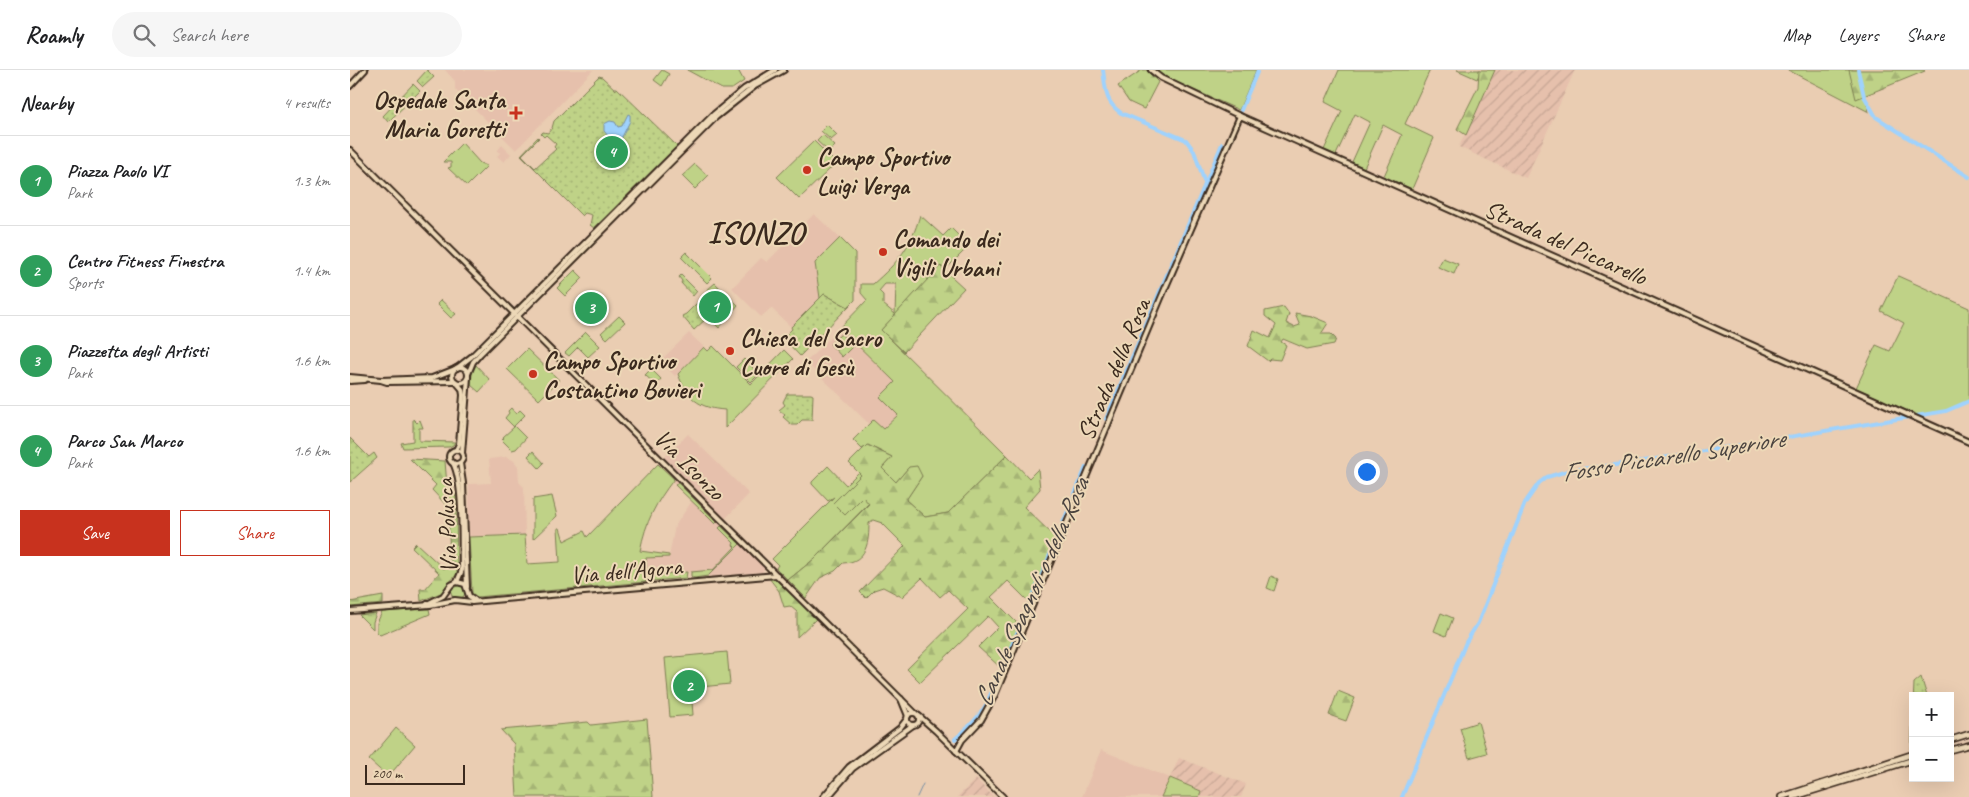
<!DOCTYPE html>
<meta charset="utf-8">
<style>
body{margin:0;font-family:Caveat,sans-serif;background:#f6f6f6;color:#202124}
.controls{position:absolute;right:15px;bottom:15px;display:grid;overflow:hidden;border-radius:0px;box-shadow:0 5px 20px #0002}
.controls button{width:45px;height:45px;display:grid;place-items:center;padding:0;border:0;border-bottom:1px solid #e0e0e0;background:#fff;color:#202124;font:25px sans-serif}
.scale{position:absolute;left:15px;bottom:12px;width:100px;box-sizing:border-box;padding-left:5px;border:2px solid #3b2a1e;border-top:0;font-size:14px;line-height:18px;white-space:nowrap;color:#3b2a1e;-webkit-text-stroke:4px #edd8b7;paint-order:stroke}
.you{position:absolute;left:1016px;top:401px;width:18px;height:18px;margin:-12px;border:4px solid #fff;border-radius:50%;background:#1a73e8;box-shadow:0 0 0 8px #1a73e833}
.badge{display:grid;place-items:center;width:32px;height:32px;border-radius:50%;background:#c8321e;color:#fff;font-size:16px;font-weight:700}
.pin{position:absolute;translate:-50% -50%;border:2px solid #fff;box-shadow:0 1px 5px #0006}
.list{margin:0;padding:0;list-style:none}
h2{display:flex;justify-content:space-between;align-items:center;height:65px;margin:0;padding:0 20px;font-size:21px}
h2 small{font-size:16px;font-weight:400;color:#757577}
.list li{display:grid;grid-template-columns:32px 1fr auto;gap:15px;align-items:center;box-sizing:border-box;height:90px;padding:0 20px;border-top:1px solid #e0e0e0}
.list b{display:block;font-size:19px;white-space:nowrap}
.list p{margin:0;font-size:16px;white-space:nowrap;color:#757577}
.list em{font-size:16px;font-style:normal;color:#757577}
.actions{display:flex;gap:10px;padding:15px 20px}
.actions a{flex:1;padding:11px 0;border:1px solid #c8321e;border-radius:0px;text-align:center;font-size:18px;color:#c8321e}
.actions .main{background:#c8321e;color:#fff}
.icon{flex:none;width:28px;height:28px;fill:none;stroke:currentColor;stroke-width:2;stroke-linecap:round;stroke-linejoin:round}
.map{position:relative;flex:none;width:1619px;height:727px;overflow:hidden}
header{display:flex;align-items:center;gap:30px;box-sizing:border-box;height:70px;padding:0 25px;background:#fff;border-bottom:1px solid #e0e0e0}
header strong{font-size:24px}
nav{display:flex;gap:28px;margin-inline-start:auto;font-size:18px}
.search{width:350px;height:45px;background:#f6f6f6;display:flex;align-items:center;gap:12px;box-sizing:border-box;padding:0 18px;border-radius:28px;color:#757577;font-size:19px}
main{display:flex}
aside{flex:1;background:#fff}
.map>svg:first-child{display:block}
</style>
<header>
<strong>Roamly</strong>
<div class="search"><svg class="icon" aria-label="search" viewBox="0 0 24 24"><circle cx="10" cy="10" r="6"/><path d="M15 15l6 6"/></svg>Search here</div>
<nav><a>Map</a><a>Layers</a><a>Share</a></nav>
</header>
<main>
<aside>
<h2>Nearby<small>4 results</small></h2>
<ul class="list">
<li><span class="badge" style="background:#2e9e5b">1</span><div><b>Piazza Paolo VI</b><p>Park</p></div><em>1.3 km</em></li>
<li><span class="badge" style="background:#2e9e5b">2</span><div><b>Centro Fitness Finestra</b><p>Sports</p></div><em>1.4 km</em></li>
<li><span class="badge" style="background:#2e9e5b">3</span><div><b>Piazzetta degli Artisti</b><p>Park</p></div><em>1.6 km</em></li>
<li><span class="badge" style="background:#2e9e5b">4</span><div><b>Parco San Marco</b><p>Park</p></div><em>1.6 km</em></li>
</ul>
<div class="actions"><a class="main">Save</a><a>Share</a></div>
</aside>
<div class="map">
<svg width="1619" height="727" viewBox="0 0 1619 727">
<defs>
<pattern id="industrial-furrows" width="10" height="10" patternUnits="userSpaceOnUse" patternTransform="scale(1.25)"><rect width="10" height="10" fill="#e6c0ac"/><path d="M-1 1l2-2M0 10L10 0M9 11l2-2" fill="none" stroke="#c6a594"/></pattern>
<pattern id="forest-firs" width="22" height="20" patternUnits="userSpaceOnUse" patternTransform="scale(1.25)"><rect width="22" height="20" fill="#bfd287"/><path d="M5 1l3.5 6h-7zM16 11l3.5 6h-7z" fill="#a5b474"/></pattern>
<pattern id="park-dots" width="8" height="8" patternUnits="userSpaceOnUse" patternTransform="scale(1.25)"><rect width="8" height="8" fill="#bfd287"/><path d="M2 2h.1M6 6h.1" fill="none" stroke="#a5b474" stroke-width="1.8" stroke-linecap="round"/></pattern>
</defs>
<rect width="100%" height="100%" fill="#eacdb2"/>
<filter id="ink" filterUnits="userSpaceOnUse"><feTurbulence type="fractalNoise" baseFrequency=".02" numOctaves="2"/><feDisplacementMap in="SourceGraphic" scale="10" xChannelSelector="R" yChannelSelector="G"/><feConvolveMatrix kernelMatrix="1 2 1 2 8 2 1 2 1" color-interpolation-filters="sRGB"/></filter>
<g filter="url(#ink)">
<g fill="#e6c0ac">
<polygon points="95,0 243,0 166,80 105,19 105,11"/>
<polygon points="152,75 161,84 154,92 147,86 150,83 147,81"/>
<polygon points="464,144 490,168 465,193 470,228 441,257 421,238 411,247 382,218 411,188 417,192"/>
<polygon points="490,258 545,312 548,345 533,359 523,350 519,354 456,292"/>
<polygon points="339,263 354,277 325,306 310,291"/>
<polygon points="338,364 399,424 375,449 418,493 412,502 344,508 341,506 340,502 297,506 296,488 319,487 325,456 342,431 322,412 324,409 308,394"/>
<polygon points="156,387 163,390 168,396 169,412 174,417 175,465 119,467 119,414 141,413 139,389"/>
<polygon points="751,680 820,708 811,727 732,727"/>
</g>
<g fill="url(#industrial-furrows)">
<polygon points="1143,0 1225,0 1176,108 1109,77"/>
<polygon points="829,688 896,714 891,727 849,727 851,721 820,708"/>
<polygon points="626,709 644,727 607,727"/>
</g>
<g fill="#bfd287" stroke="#7d7e52" fill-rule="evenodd">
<polygon points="312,0 319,4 312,16 304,10"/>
<polygon points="337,0 388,0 394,11 382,19 372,19"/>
<polygon points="805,0 906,0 889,40 817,8"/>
<polygon points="989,0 1080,0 1055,54 1084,68 1062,119 1034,106 1052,65 1033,55 1014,98 1002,92 1020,52 1005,44 986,85 974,80 992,41 975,32"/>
<polygon points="1107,0 1131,0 1127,9"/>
<polygon points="1438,0 1508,0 1519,42"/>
<polygon points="477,55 487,65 481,70 471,61"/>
<polygon points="473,65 485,76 479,82 467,71"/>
<polygon points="464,71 486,93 449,129 427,107"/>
<polygon points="112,73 130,93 137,96 117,116 98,98 101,97 101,92 93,92"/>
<polygon points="345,94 358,106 345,119 332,106"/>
<path d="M570,145l23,21 8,-8 18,18 -24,24 -4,-4 -60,64 126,125 -59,58 -23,4 -19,-17 16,-24 -13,-9 -13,15 -14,-14 10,-11 -24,-12 -6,4 -9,-9 20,-20 10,9 15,-14 -18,-18 15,-15 -55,-54 27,-28 -6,-7v-9h12c25,-22 38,-37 47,-69zM535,214h11l-1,30 -12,-10v-9l-4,-4z"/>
<polygon points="490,168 505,183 505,230 498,237 474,224 470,228 465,193"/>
<polygon points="336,182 362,208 357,213 331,187"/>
<polygon points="1093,188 1108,194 1104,204 1088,197"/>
<polygon points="225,200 233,208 215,226 207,218"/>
<polygon points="1548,206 1619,238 1619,331 1596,341 1569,346 1506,318 1526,275 1540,281 1554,253 1531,241"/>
<polygon points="91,230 106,244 101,248 87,234"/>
<polygon points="269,246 275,252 257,269 251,263"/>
<polygon points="236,262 250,276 238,287 228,277 219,286 215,283"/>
<polygon points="491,264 503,276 492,287 480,274"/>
<path d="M363,276l38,38 33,-34 9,9 -68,69v-18c-27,-2 -38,-12 -47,-36l26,-27 4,4z"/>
<polygon points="177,279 209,310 189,330 157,299"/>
<polygon points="394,289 409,304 401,312 386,297"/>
<polygon points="126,295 140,310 129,322 121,315 122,304"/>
<polygon points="301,299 311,309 306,315 295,305"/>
<polygon points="161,338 166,344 170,340 175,345 164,356 176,368 166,379 162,380 152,370 154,368 153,367 164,357 155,348 159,343 158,341"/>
<path d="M308,394l16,15c-19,25 -28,42 -34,72l29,4v2l-23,1 1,22 -1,2 -169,15 -5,-4 -3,-56 56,-2 2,29 33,-2 -2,-34h2l4,13 20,-10 3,6z"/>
<polygon points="478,396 496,415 509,402 511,405 483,433 513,427 519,433 464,489 438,510 426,498 428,495 422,489 484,427 478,431 462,414 462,412"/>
<polygon points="328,413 367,452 365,454 354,443 355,442 354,443 325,415"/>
<polygon points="202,426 207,446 183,469 183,429"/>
<polygon points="371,456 390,474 358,506 344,508 341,506 341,502 363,500 385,477 383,475 384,473 369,458"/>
<polygon points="337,502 336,508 302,511 300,509 300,505"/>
<polygon points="921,506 928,509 924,521 917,518"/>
<circle cx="108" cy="522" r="7"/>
<polygon points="79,539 80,544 30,565 27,562 27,553 32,542"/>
<polygon points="1091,543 1103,548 1096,566 1084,561"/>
<polygon points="377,582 380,614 341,618 343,645 320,647 315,588"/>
<polygon points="1128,652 1137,683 1119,688 1110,658"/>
<polygon points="46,658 65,675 38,707 19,690"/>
<polygon points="820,708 851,721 849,727 811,727"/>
</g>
<g fill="url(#forest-firs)" stroke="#7d7e52">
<polygon points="792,0 796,0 808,12 794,39 779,32 768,16"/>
<polygon points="1129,0 1145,0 1116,65 1107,59 1128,17"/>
<polygon points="1499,0 1574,0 1575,1 1506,29"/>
<polygon points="590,196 614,218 554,282 531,260"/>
<polygon points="934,237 939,244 936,253 944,257 950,255 945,243 961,246 978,253 971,264 981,264 986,269 984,274 957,279 933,269 931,272 936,275 930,290 920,289 918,291 898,276 904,260 920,268 926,255 915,246 915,241"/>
<polygon points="63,349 67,353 70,350 73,358 69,358 69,371 105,372 103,375 99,377 53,378 51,373 63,371"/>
<path d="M517,375l25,12 -10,11 14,14 13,-15 8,-1 5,10 -16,24 19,17 23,-4 59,-58 22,23 9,-9 2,20 -16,18 32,31 -26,65 -22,-22 -17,16 29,29 -18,43 -24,-22 20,-20 -10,-11 -68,66 -13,-13 61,-60 -20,-19 -8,7 -18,-19 -20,19 -19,-10 -9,3 -8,8 -6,-6 45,-46 -23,-23 -9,-3 -4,3c0,19 -2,39 -26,40l-8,8 -15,7 -14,20 -18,-18 26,-21 55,-55 -6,-7 -18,18 -12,-12 28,-28 -12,-12z"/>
<path d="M60,389l35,2 2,25 8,8 1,4 1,75c-4,8 -10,8 -14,19l-22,9 -1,-12h5l14,-16 -27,-26 4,-4 28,26 6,-7 -2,-55 -16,-17 4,-5z"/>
<polygon points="419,508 426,510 466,549 447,567 447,542 440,536 434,537 429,521"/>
<polygon points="33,526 33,534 0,537 0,532"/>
<polygon points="26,543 23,552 23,559 9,545"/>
<polygon points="988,621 1005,628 996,651 979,645"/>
<polygon points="297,649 303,727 167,727 164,674 151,660 238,652 241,655"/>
</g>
<g fill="url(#park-dots)" stroke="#7d7e52">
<polygon points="77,0 84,7 73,17 67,11"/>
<polygon points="249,6 252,7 266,20 266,17 327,76 244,158 240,155 242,145 235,143 232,146 171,85 188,67 189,68 172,85 185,98 206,79 204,77 206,74 196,65 194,67 191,64 193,62 198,63 202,58 204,51"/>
<polygon points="63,14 70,21 38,52 33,46"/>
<polygon points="331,205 347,221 343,226 331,213 332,211 329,207"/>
<polygon points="365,213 388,235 369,258 358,247 344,260 332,246 336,244 357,223 357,220"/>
<polygon points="474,224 498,237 450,286 433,268 442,259 441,257"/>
<polygon points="239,230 248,239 242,245 233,237"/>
<polygon points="437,324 461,324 463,325 462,350 452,350 447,355 442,355 433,347 435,345 429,340 435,335 433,332"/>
<polygon points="0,368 19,387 24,383 27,388 0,412"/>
<polygon points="183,381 194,393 189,398 178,386"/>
<polygon points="1571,607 1577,626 1563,626 1563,682 1561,683 1564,613"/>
</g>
<polygon fill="#9fd2fd" stroke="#778fa4" points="278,44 280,45 280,51 268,75 263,75 259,67 254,61 254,54 260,51 265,52 268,57 272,56"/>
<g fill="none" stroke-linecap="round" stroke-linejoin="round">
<polyline stroke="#778fa4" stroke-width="1" points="567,727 573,714"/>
<g stroke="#9fd2fd" stroke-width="4">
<path d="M753,0c3,19 1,31 18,43l65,27 8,11 11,32"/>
<polyline points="1508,0 1514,26 1526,47 1619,107"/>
<polyline points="891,40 908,0"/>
<polyline points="756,349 872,74"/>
<path d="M605,669c12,-10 23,-20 31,-34l44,-102 56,-136"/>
<polyline points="1052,727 1116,572 1128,553 1175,433 1189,413 1197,407 1221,400 1282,393 1596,341 1619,331"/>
</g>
<defs>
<g id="secondary">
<polyline points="801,0 811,8 890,46 1619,372"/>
<polyline points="0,16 15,0"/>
<polyline points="0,80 565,643"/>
<circle cx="110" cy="305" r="8"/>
<polyline points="107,298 121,287 364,44 394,19 425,0"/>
<polyline points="118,304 123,292 130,284 366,47 405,16 434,0"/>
<polyline points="0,307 31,310 82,308 105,299"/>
<polyline points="31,310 37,312 105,311"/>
<polyline points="0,311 15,310"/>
<polyline points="106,312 112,319 113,325 109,374 106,380"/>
<circle cx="106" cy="387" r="7"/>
<polyline points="112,383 118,307"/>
<path d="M103,393c11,21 8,81 9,107l-5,12"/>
<polyline points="110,393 113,413 117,517"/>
<polyline points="77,534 93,526 101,515 107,512 115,514 119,526 125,530"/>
<polyline points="0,541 80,535 105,530 122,532 427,505"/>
<polyline points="551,629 558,646"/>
<circle cx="563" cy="649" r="6"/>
<polyline points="569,646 586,661 653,727"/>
<polyline points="606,681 612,670 631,650 645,625 811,228 890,46"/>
<polyline points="473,727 499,697 550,658 557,649"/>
<polyline points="478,727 503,698 563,655"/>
</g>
<g id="primary">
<polyline points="1600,670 1619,664"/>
<polyline points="1600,680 1619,675"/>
<polyline points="1431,727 1563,684"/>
<polyline points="1443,727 1563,690"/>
</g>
</defs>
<use href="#secondary" stroke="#3b2a1e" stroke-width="8"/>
<use href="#primary" stroke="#3b2a1e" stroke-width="8"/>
<use href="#secondary" stroke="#edd8b7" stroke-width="4"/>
<use href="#primary" stroke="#edd8b7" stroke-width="4.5"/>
</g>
</g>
<g fill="#c8321e" stroke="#edd8b7" stroke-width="2">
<path d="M163.5 35.5h5v5h5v5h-5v5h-5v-5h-5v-5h5z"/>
<circle cx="457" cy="100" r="5"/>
<circle cx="533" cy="182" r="5"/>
<circle cx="380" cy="281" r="5"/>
<circle cx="183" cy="304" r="5"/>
</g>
<g text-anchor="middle" stroke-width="4" stroke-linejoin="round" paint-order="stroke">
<g font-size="25" font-weight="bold" fill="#3b2a1e" stroke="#edd8b7" text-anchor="start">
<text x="155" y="38" text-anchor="end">Ospedale Santa<tspan x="155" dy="29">Maria Goretti</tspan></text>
<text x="467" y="95">Campo Sportivo<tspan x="467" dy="29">Luigi Verga</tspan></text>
<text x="543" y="177">Comando dei<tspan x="543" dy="29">Vigili Urbani</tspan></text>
<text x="390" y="276">Chiesa del Sacro<tspan x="390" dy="29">Cuore di Gesù</tspan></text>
<text x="193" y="299">Campo Sportivo<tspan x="193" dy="29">Costantino Bovieri</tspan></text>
</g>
<g font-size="25" fill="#3b2a1e" stroke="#edd8b7">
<text transform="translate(1216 172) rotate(24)" y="9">Strada del Piccarello</text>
<text transform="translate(763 299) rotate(-67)" y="9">Strada della Rosa</text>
<text transform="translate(340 394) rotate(45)" y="9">Via Isonzo</text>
<text transform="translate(96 456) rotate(-93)" y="9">Via Polusca</text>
<text transform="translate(276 500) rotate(-5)" y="9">Via dell'Agora</text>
</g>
<g font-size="26" font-style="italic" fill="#4a433f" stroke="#edd8b7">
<text transform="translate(1323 385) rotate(-9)" y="9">Fosso Piccarello Superiore</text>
<text transform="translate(681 522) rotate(-66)" y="9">Canale Spagnoli o della Rosa</text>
</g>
<g font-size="30" font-weight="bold" letter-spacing="1" fill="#3b2a1e" stroke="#edd8b7">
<text x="406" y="173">ISONZO</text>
</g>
</g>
</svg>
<div class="controls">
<button>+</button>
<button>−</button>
</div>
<div class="scale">200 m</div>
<div class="you"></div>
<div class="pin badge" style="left:365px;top:237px;background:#2e9e5b">1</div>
<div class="pin badge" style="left:339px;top:616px;background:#2e9e5b">2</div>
<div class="pin badge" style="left:241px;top:238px;background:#2e9e5b">3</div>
<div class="pin badge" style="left:262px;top:82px;background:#2e9e5b">4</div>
</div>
</main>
